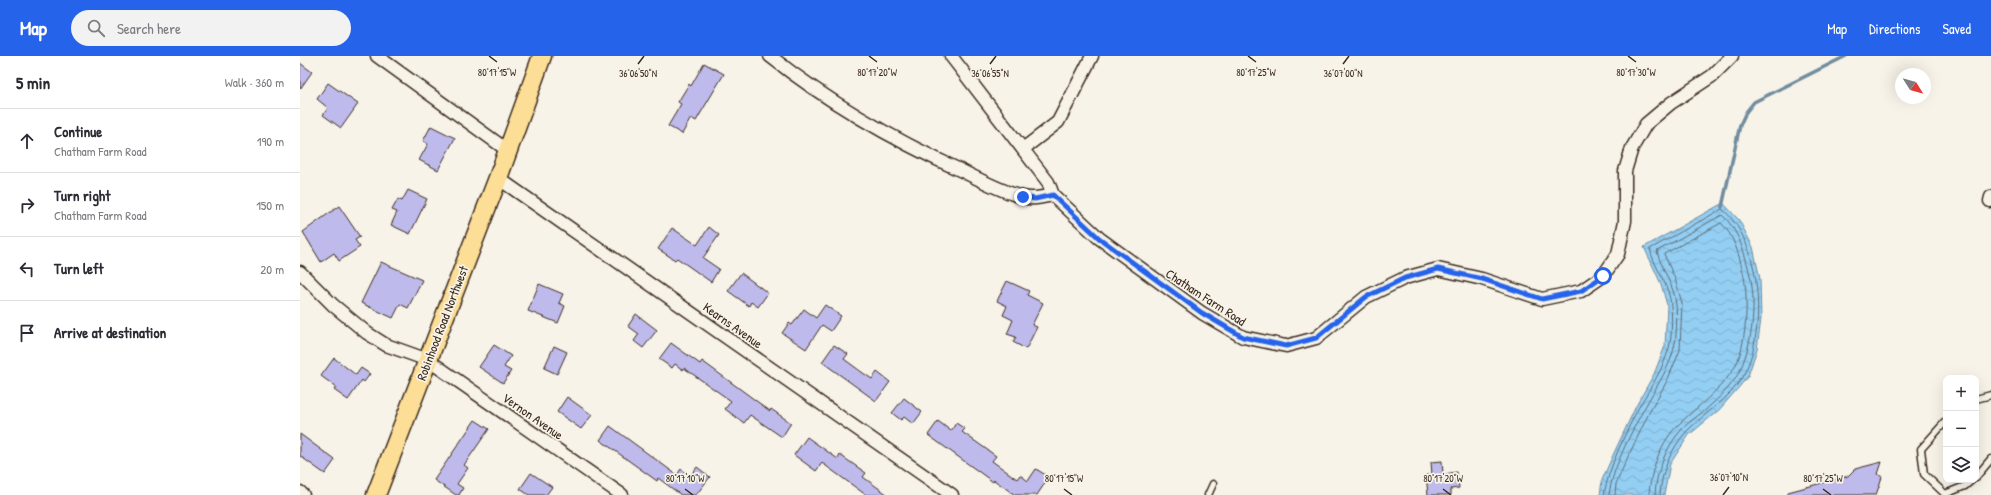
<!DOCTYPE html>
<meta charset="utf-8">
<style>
body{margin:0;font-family:"Patrick Hand",sans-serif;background:#f2f2f3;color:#2b2b33}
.controls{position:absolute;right:12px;bottom:12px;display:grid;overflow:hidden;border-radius:8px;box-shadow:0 4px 16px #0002}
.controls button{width:36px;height:36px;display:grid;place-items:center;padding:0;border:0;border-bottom:1px solid #e1e1e2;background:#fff;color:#2b2b33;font:20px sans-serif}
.compass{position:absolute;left:1595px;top:12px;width:36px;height:36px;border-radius:50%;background:#fff;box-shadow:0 4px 16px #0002;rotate:127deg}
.stop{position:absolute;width:12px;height:12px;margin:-9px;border:3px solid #2563eb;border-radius:50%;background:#fff}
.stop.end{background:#2563eb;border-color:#fff;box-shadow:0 1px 4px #0008}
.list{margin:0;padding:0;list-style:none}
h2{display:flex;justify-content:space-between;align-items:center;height:52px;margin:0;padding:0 16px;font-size:17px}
h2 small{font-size:13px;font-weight:400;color:#7c7c81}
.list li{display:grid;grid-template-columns:26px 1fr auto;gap:12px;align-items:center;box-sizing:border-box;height:64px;padding:0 16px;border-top:1px solid #e1e1e2}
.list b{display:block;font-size:15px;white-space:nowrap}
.list p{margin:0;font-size:13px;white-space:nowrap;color:#7c7c81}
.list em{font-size:13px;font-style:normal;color:#7c7c81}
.icon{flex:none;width:22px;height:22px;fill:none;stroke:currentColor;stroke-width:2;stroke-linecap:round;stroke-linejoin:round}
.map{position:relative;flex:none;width:1691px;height:439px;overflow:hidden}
header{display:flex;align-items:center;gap:24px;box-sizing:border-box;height:56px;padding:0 20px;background:#2563eb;color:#fff}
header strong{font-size:19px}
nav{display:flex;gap:22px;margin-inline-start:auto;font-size:14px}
.search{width:280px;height:36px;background:#f2f2f3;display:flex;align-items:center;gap:10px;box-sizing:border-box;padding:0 14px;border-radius:22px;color:#7c7c81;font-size:15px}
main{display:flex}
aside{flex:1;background:#fff}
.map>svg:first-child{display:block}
</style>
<header>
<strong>Map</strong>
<div class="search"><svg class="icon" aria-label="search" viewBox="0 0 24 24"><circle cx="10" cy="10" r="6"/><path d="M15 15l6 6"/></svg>Search here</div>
<nav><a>Map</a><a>Directions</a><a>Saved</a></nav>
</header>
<main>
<aside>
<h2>5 min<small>Walk · 360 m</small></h2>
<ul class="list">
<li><svg class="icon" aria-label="ahead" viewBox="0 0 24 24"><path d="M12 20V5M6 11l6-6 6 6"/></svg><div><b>Continue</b><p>Chatham Farm Road</p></div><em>190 m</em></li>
<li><svg class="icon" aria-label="right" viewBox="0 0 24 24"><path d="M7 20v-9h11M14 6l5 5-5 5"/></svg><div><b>Turn right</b><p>Chatham Farm Road</p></div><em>150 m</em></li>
<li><svg class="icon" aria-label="left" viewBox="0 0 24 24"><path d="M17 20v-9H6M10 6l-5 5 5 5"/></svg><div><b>Turn left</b></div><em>20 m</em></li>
<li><svg class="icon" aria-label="arrive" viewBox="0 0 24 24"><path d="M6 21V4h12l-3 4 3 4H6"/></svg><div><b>Arrive at destination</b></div></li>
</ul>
</aside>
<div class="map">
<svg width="1691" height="439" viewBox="0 0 1691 439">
<defs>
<pattern id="water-waves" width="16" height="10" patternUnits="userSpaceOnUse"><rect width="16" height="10" fill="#93cef3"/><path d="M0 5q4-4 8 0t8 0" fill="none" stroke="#80b1d0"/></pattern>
</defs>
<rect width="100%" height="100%" fill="#f7f3e8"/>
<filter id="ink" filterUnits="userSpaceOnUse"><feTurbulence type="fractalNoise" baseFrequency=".025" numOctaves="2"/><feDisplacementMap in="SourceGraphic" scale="8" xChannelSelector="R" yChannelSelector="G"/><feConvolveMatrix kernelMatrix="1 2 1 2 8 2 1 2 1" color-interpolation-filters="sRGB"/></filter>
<g filter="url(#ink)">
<polygon fill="url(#water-waves)" stroke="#708c9e" points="1423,147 1439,164 1453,191 1460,223 1461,263 1457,293 1448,320 1440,330 1419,354 1389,379 1370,408 1364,439 1300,439 1302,424 1313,399 1336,350 1354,318 1365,290 1367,249 1361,228 1344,191"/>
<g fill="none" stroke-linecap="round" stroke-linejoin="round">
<g stroke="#5e6c73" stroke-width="1">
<path d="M1304,439c4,-27 23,-65 36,-90 11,-18 23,-36 29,-57 3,-12 3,-30 2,-42 -1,-21 -17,-38 -21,-57l72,-40c40,32 45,122 22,165 -13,25 -39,38 -58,58 -15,17 -25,40 -26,63"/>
<path d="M1309,439c3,-28 26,-70 40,-95 9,-16 21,-34 25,-52 3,-13 3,-30 2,-43 -1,-19 -15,-36 -19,-54l65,-36c16,14 22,36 27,56 8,31 4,71 -9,99 -5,12 -18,25 -27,33 -9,10 -22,16 -31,26 -16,18 -26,42 -27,66"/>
<path d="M1315,439l1,-11 10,-23 23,-48 18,-32 13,-31 2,-47 -7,-24 -11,-25 57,-31c13,12 18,32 22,49 6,24 4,77 -10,98 -15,22 -35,36 -54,54 -18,17 -29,47 -30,71"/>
</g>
<polyline stroke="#708c9e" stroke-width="3.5" points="1422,151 1440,69 1446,56 1454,46 1546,0"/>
</g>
<g fill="#bebaec" stroke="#3b2a1e">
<polygon points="0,7 12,16 0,33"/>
<polygon points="404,7 424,18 396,65 391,62 382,78 368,70 381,48 378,46 389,28 391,30"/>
<polygon points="28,27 58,48 41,72 23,59 28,52 17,43"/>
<polygon points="131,70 155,82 138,114 119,104 128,88 123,85"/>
<polygon points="108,134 127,143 110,178 91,169 97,156 92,154 98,143 102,145"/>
<polygon points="39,150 60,181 55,184 60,191 39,205 34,197 21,206 3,176"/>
<polygon points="409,171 419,179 403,202 419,213 411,226 377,202 375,204 358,193 372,172 397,189"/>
<polygon points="81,206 122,224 108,252 100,248 93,262 61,247"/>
<polygon points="441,217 468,237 458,251 451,246 449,250 428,235"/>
<polygon points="707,225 729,235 727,239 743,247 732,269 737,271 726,293 713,286 716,281 707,278 713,264 703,259 707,250 697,245"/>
<polygon points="239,228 263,238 259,247 265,250 258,267 228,255"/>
<polygon points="525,249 541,260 531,275 522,269 506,293 482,277 489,267 492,269 504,253 516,262"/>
<polygon points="336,258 357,274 343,292 334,285 339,278 328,270"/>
<polygon points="371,287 400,308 402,305 470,355 471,353 491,367 482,381 450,359 444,367 425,353 431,345 384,312 383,314 375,308 372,312 359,303"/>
<polygon points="194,289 211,300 204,311 211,315 203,327 179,311"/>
<polygon points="534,289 548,298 544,303 563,317 572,323 577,316 590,326 576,345 522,306"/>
<polygon points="254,290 267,296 257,318 244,312"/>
<polygon points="34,302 56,319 61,312 70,318 64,326 62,324 48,344 34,334 36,331 21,320"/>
<polygon points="267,341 292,359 281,373 257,356"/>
<polygon points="604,342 622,356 613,368 604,361 601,364 592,357"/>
<polygon points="175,364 189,373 164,409 168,412 157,428 163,432 159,439 156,439 134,424"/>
<polygon points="638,365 651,375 656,367 665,373 662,376 696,400 692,405 717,423 720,419 728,425 736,413 749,421 737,439 715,439 694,424 693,426 628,379"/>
<polygon points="310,370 377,419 381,413 390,420 397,411 410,421 396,439 381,439 358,422 357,425 300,384"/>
<polygon points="0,378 35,404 25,418 0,400"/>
<polygon points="507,381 538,403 540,399 566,417 563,421 588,439 566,439 522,407 516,415 494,399"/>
<polygon points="1142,405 1143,418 1157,416 1159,432 1151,433 1151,439 1128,439 1126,419 1132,419 1131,406"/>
<polygon points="1582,406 1578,418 1582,421 1576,439 1488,439 1488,436 1548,420 1555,413"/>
<polygon points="231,417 252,431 246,439 229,439 220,433"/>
</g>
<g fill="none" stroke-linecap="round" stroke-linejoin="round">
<defs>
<g id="service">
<polyline points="1676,343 1691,339"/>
<polyline points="1646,365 1621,393 1624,418 1645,438 1665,430 1672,424"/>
<polyline points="1676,421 1691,403"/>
<polyline points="908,439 913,428"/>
</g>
<g id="minor">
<polyline points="77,0 207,94"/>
<path d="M470,0c58,46 124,84 192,115 19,9 40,21 61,26 10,3 20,0 30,-2"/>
<polyline points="651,0 748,126 753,139 799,182 902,257 943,281 986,290 1016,282 1066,241 1105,222 1138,213 1182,223 1242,243 1281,235 1303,220 1318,198 1325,165 1325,115 1332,92 1346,68 1371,47 1412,20 1432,0"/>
<polyline points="723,93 758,66 792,0"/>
<polyline points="198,122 652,439"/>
<polyline points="1690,145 1691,141"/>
<polyline points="0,216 33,249 67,277 86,289 128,304 322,439"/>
<polyline points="0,436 3,439"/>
</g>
<polyline id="primary" points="76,439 198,122 242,0"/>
</defs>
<use href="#service" stroke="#3b2a1e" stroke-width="9"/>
<use href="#minor" stroke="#3b2a1e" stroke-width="15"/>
<use href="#primary" stroke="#3b2a1e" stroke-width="21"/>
<use href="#service" stroke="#f7f3e8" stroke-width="6"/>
<use href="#minor" stroke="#f7f3e8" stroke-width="12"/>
<use href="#primary" stroke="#fcde96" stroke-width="18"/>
</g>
</g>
<g fill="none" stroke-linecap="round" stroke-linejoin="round" filter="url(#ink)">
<polyline stroke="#2563eb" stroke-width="5" points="723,141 735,143 753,139 799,182 902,257 943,281 986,290 1016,282 1066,241 1105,222 1138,213 1182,223 1242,243 1281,235 1303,220"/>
</g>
<path fill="none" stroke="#3b2a1e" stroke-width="1.5" d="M189,0l8,6M569,0l8,6M948,0l8,6M1328,0l8,6M338,8l6,-8M690,8l6,-8M1043,8l6,-8M385,433l8,6M764,433l8,6M1143,433l8,6M1523,433l8,6M1423,439l6,-8"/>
<g text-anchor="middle" stroke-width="3.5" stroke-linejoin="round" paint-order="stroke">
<g font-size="13" fill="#3b2a1e" stroke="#f7f3e8">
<text transform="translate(906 241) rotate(33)" y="5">Chatham Farm Road</text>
<text transform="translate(142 267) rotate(-69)" y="5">Robinhood Road Northwest</text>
<text transform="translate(433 269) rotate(35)" y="5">Kearns Avenue</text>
<text transform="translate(233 360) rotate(35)" y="5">Vernon Avenue</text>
</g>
</g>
<g font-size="10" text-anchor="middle" fill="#3b2a1e" stroke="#f7f3e8" stroke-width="3.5" stroke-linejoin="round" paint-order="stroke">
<text x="197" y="20">80°17'15"W</text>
<text x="577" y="20">80°17'20"W</text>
<text x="956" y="20">80°17'25"W</text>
<text x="1336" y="20">80°17'30"W</text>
<text x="338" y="21">36°06'50"N</text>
<text x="690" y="21">36°06'55"N</text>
<text x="1043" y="21">36°07'00"N</text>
<text x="1429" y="425">36°07'10"N</text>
<text x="385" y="426">80°17'10"W</text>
<text x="764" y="426">80°17'15"W</text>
<text x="1143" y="426">80°17'20"W</text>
<text x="1523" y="426">80°17'25"W</text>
</g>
</svg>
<div class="controls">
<button>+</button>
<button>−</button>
<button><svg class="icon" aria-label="layers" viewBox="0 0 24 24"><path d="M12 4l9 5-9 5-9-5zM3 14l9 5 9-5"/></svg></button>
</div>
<svg class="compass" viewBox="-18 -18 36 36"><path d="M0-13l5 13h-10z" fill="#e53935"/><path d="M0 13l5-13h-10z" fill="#7c7c81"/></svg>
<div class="stop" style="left:1303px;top:220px"></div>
<div class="stop end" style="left:723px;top:141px"></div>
</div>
</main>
